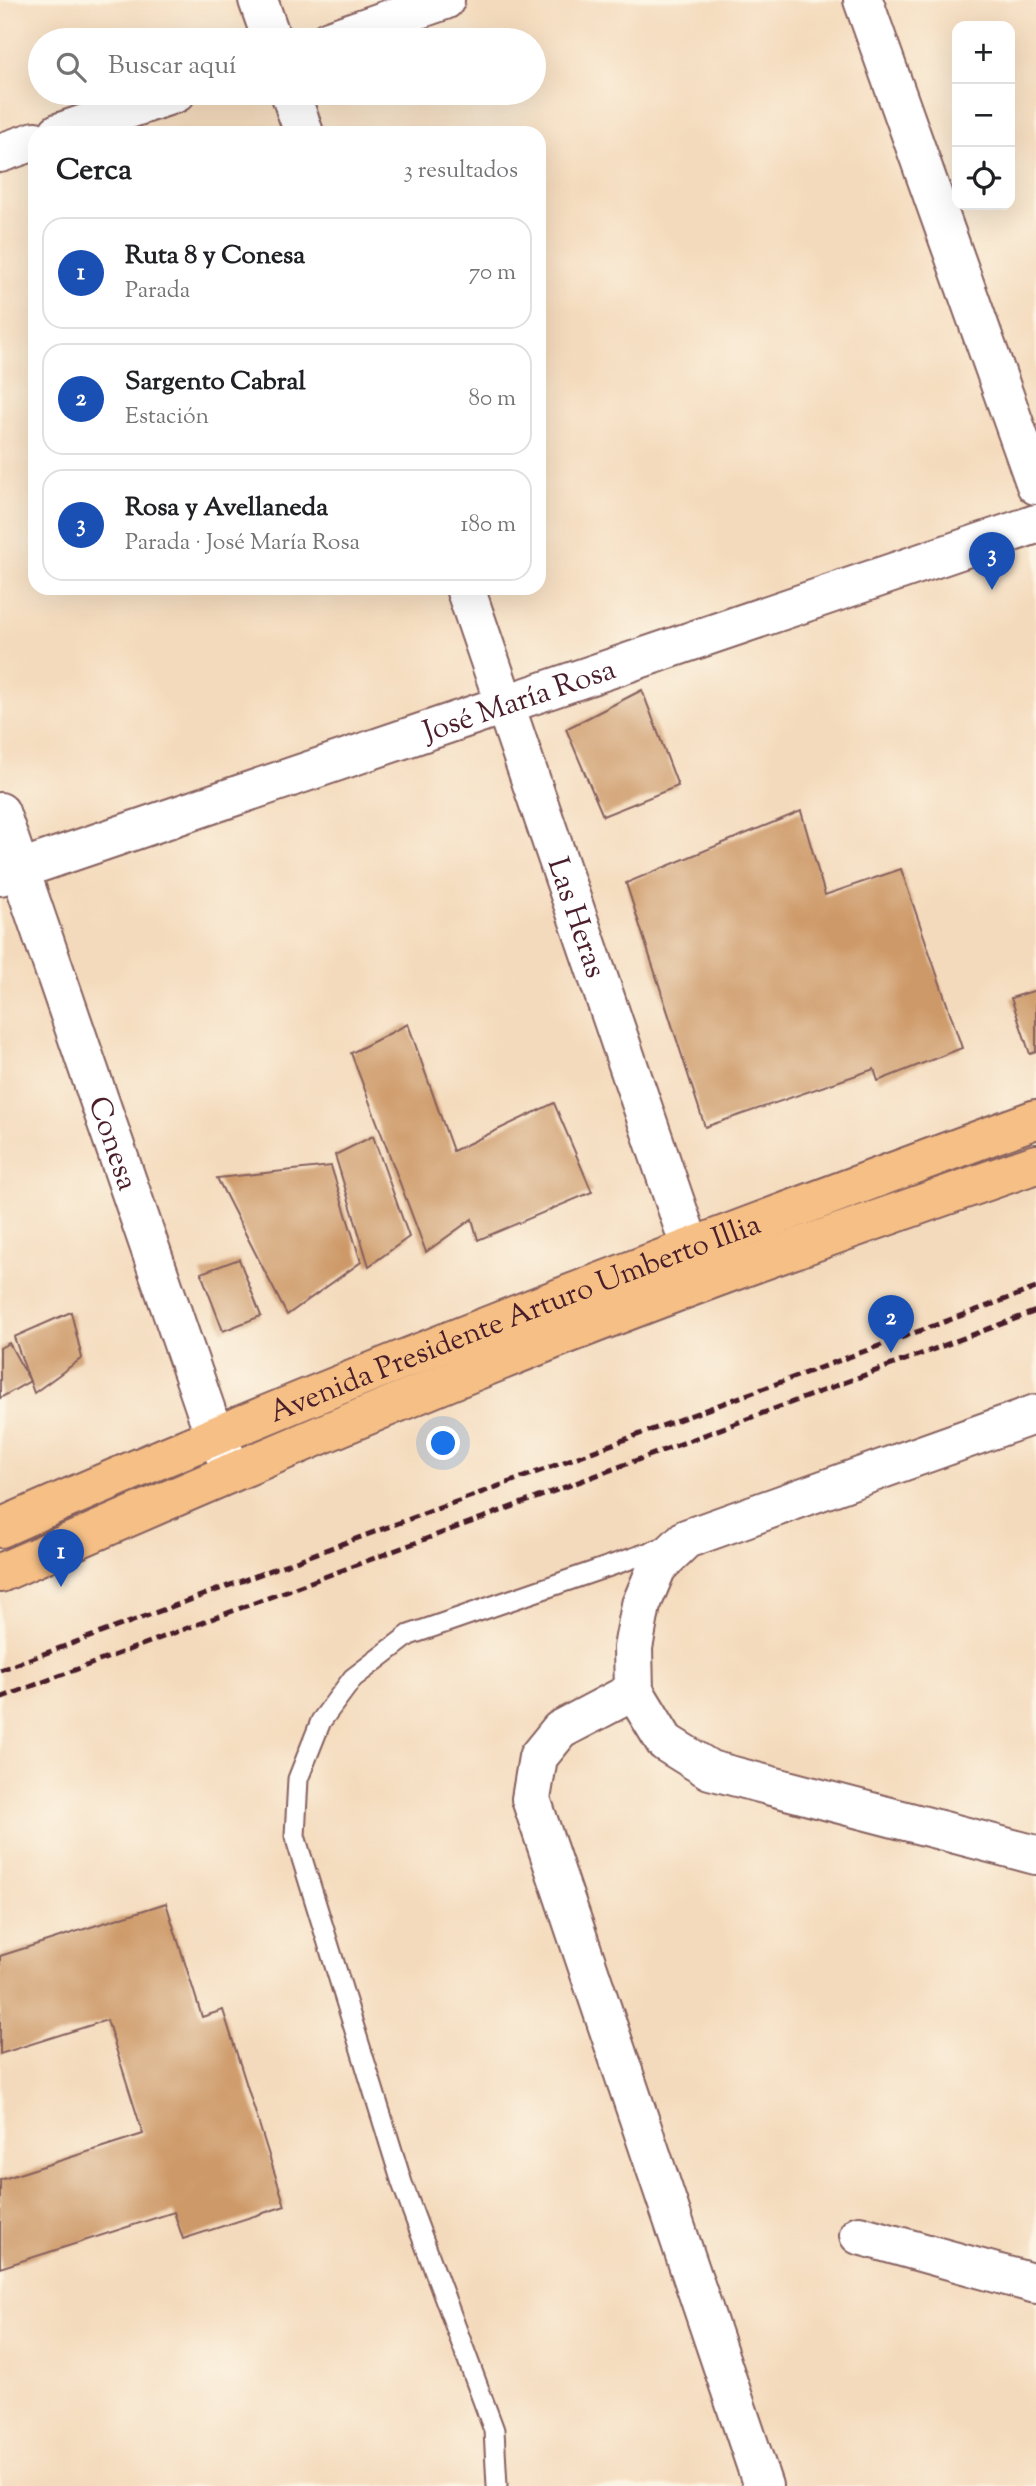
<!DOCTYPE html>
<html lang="es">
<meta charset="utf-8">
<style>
body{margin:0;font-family:"Sorts Mill Goudy",serif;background:#f2f2f2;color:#202124}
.controls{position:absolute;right:21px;top:21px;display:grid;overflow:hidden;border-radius:14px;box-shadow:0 7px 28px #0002}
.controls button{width:63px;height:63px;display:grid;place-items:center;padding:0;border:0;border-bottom:2px solid #e0e0e0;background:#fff;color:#202124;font:35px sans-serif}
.you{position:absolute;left:444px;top:1444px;width:24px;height:24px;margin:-18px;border:5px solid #fff;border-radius:50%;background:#1a73e8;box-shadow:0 0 0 10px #1a73e833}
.badge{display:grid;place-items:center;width:46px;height:46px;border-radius:50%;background:#c8321e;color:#fff;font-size:23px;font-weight:700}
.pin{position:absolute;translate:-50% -58px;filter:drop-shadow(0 2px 4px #0008)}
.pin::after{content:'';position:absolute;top:37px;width:24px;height:21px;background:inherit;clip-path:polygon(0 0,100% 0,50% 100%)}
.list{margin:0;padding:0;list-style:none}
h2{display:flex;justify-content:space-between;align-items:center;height:91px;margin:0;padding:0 28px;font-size:30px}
h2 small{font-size:23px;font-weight:400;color:#757577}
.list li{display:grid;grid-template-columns:46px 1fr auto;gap:21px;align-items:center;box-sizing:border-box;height:112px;margin:0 14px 14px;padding:0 14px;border:2px solid #e0e0e0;border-radius:21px}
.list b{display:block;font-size:26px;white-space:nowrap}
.list p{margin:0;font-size:23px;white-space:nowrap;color:#757577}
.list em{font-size:23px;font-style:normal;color:#757577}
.icon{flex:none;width:38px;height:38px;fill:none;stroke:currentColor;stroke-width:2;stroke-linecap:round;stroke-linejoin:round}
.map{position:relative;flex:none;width:1036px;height:2486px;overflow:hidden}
.search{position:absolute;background:#fff;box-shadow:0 7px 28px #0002;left:28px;top:28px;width:518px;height:77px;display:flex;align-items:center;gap:18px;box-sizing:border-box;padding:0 24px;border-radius:38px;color:#757577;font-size:26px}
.panel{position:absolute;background:#fff;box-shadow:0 7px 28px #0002;left:28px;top:126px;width:518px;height:469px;border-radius:21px}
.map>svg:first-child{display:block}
</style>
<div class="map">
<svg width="1036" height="2486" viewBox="0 0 1036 2486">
<rect width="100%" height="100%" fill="#fcf5e5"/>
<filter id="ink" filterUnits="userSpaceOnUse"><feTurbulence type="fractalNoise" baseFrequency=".0143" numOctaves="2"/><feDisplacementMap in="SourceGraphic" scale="14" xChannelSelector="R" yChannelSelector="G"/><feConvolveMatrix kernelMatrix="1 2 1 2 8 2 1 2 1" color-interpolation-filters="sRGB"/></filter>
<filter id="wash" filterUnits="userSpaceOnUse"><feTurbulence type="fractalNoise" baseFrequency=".00686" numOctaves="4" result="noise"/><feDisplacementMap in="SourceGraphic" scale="28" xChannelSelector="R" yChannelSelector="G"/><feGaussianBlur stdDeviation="1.57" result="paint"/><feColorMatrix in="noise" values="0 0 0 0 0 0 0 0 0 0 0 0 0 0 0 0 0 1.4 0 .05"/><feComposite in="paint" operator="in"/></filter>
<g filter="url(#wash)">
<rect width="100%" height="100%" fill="#f4dabc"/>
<g id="blocks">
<g fill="#cd9967">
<polygon points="642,690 678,786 603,816 566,729"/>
<polygon points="801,811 825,895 901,869 962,1048 878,1081 874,1069 705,1127 626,883"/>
<polygon points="1036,990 1036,1052 1030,1054 1011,998"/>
<polygon points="408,1024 453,1151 554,1103 592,1192 478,1240 472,1219 426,1252 351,1053"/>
<polygon points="373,1136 409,1237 369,1266 335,1155"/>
<polygon points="331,1166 361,1262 287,1315 217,1178"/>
<polygon points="239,1259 261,1316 223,1331 201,1273"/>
<polygon points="71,1312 82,1358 34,1393 14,1337"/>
<polygon points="9,1343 30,1381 0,1398 0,1348"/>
<polygon points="166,1903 202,2017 223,2010 285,2206 183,2239 174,2212 0,2268 0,2180 143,2134 107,2020 0,2054 0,1956"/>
</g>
</g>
</g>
<g filter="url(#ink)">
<use href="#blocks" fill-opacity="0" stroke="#86605e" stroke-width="2"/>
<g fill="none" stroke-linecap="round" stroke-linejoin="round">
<defs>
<polyline id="service" points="497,2486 494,2430 402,2183 295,1836 298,1779 321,1721 353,1678 409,1635 665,1547"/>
<g id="minor">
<polyline points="258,0 272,40"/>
<polyline points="863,0 1036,485"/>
<polyline points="329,40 445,0"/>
<polyline points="290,93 304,133"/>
<polyline points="58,133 176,93"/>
<polyline points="0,153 35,141"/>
<path id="s1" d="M465,588l225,658"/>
<path id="s2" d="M0,812l214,622 17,32"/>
<path id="s3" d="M0,876l1036,-352"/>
<polyline points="1036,1414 686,1539 657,1567 641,1605 633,1648 634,1691 665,1742 710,1770 1036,1855"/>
<polyline points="634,1691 560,1730 538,1757 531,1799 763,2486"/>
<polyline points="859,2235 1036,2284"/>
</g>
<g id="primary">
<path id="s4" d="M0,1528c340,-150 688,-281 1036,-409"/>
<path d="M0,1573c232,-101 466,-203 704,-291 110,-41 221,-79 332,-118"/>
</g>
</defs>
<use href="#service" stroke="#86605e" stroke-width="23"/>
<use href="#minor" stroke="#86605e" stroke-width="42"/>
<use href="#primary" stroke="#86605e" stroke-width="42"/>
<use href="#service" stroke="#fff" stroke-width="19"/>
<use href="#minor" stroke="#fff" stroke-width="38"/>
<use href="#primary" stroke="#f5bf86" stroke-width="38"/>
<g stroke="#4a1f2b" stroke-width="5" stroke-dasharray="10 5" stroke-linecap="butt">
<polyline points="0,1670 1036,1288"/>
<polyline points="0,1698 1036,1311"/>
</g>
</g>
</g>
<g text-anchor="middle" stroke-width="5" stroke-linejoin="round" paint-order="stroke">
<g font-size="30" fill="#4a1f2b" stroke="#fcf5e5">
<text dy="10" stroke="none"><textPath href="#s3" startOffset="548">José María Rosa</textPath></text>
<text dy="10" stroke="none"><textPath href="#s1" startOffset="348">Las Heras</textPath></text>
<text dy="10" stroke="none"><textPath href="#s2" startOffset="350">Conesa</textPath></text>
<text dy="10" stroke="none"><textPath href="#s4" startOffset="556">Avenida Presidente Arturo Umberto Illia</textPath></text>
</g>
</g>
</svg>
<div class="controls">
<button>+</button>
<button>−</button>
<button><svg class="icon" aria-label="locate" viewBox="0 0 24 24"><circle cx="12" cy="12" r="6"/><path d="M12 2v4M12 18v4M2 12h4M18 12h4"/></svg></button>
</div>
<div class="you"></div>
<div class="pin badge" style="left:61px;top:1587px;background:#1a4fb4">1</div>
<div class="pin badge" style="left:891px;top:1353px;background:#1a4fb4">2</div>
<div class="pin badge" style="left:992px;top:590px;background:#1a4fb4">3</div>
<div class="search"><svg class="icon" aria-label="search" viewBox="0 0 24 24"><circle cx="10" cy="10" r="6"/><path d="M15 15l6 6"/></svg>Buscar aquí</div>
<section class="panel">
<h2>Cerca<small>3 resultados</small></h2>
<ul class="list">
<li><span class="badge" style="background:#1a4fb4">1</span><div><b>Ruta 8 y Conesa</b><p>Parada</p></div><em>70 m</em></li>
<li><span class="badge" style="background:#1a4fb4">2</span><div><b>Sargento Cabral</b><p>Estación</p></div><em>80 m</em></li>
<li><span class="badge" style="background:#1a4fb4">3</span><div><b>Rosa y Avellaneda</b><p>Parada · José María Rosa</p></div><em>180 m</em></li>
</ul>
</section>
</div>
